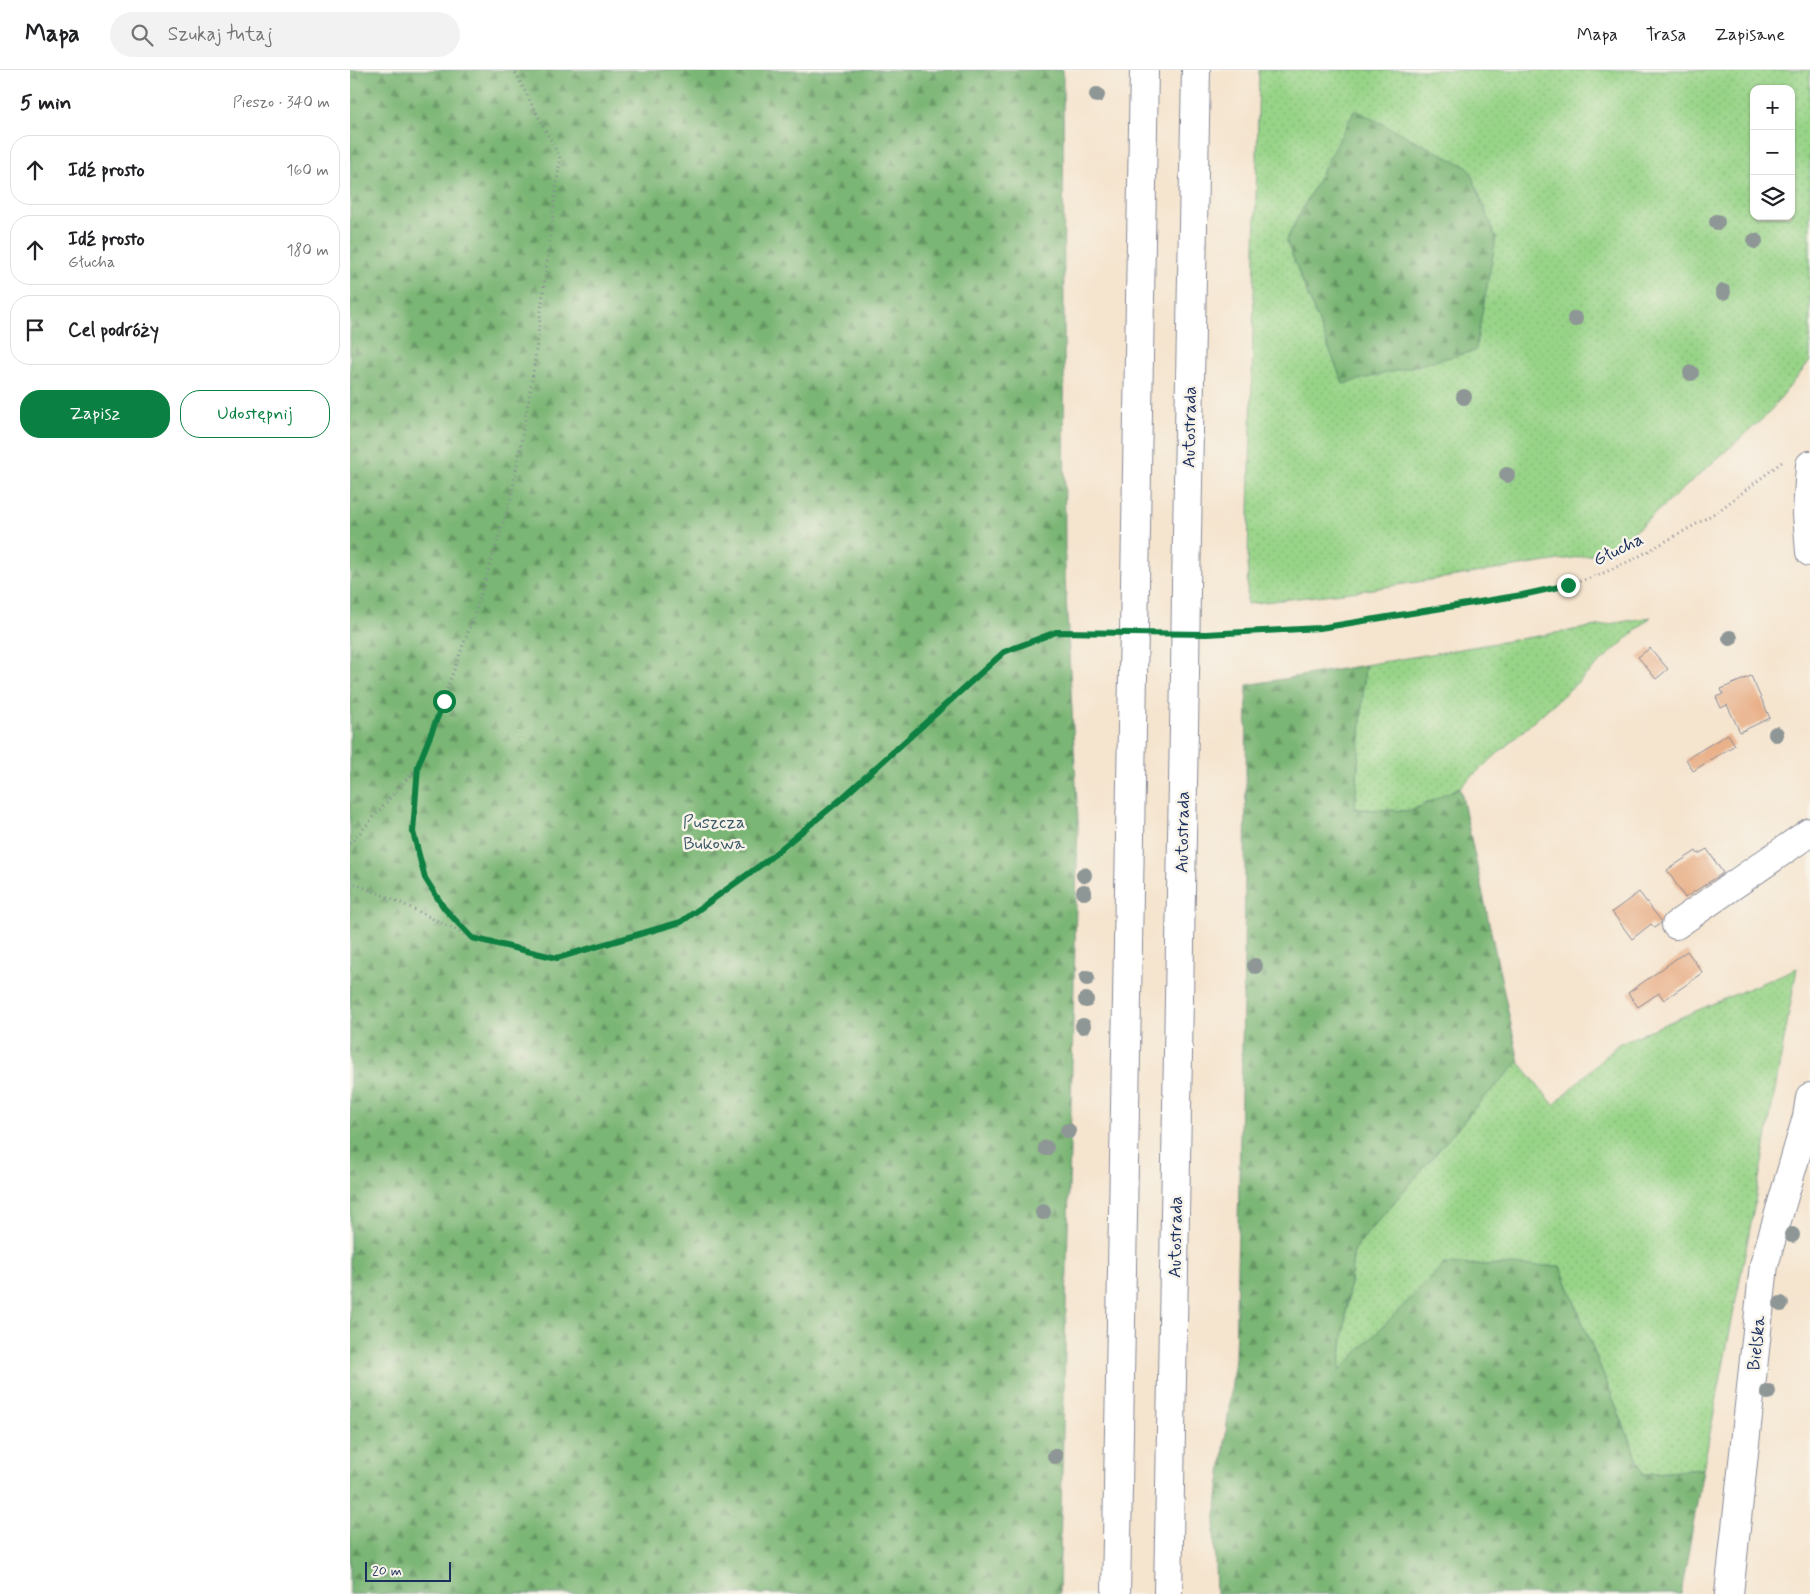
<!DOCTYPE html>
<html lang="pl">
<meta charset="utf-8">
<style>
body{margin:0;font-family:Mynerve,sans-serif;background:#f2f2f2;color:#202124}
.controls{position:absolute;right:15px;top:15px;display:grid;overflow:hidden;border-radius:10px;box-shadow:0 1px 4px #0004}
.controls button{width:45px;height:45px;display:grid;place-items:center;padding:0;border:0;border-bottom:1px solid #e0e0e0;background:#fff;color:#202124;font:25px sans-serif}
.scale{position:absolute;left:15px;bottom:12px;width:86px;box-sizing:border-box;padding-left:5px;border:2px solid #1b2f5e;border-top:0;font-size:14px;line-height:18px;white-space:nowrap;color:#1b2f5e;-webkit-text-stroke:4px #f7f3e8;paint-order:stroke}
.stop{position:absolute;width:15px;height:15px;margin:-11px;border:4px solid #0b8043;border-radius:50%;background:#fff}
.stop.end{background:#0b8043;border-color:#fff;box-shadow:0 1px 5px #0008}
.list{margin:0;padding:0;list-style:none}
h2{display:flex;justify-content:space-between;align-items:center;height:65px;margin:0;padding:0 20px;font-size:21px}
h2 small{font-size:16px;font-weight:400;color:#757577}
.list li{display:grid;grid-template-columns:32px 1fr auto;gap:15px;align-items:center;box-sizing:border-box;height:70px;margin:0 10px 10px;padding:0 10px;border:1px solid #e0e0e0;border-radius:20px}
.list b{display:block;font-size:19px;white-space:nowrap}
.list p{margin:0;font-size:16px;white-space:nowrap;color:#757577}
.list em{font-size:16px;font-style:normal;color:#757577}
.actions{display:flex;gap:10px;padding:15px 20px}
.actions a{flex:1;padding:11px 0;border:1px solid #0b8043;border-radius:20px;text-align:center;font-size:18px;color:#0b8043}
.actions .main{background:#0b8043;color:#fff}
.icon{flex:none;width:28px;height:28px;fill:none;stroke:currentColor;stroke-width:2;stroke-linecap:round;stroke-linejoin:round}
.map{position:relative;flex:none;width:1460px;height:1524px;overflow:hidden}
header{display:flex;align-items:center;gap:30px;box-sizing:border-box;height:70px;padding:0 25px;background:#fff;border-bottom:1px solid #e0e0e0}
header strong{font-size:24px}
nav{display:flex;gap:28px;margin-inline-start:auto;font-size:18px}
.search{width:350px;height:45px;background:#f2f2f2;display:flex;align-items:center;gap:12px;box-sizing:border-box;padding:0 18px;border-radius:28px;color:#757577;font-size:19px}
main{display:flex}
aside{flex:1;background:#fff}
.map>svg:first-child{display:block}
</style>
<header>
<strong>Mapa</strong>
<div class="search"><svg class="icon" aria-label="search" viewBox="0 0 24 24"><circle cx="10" cy="10" r="6"/><path d="M15 15l6 6"/></svg>Szukaj tutaj</div>
<nav><a>Mapa</a><a>Trasa</a><a>Zapisane</a></nav>
</header>
<main>
<aside>
<h2>5 min<small>Pieszo · 340 m</small></h2>
<ul class="list">
<li><svg class="icon" aria-label="ahead" viewBox="0 0 24 24"><path d="M12 20V5M6 11l6-6 6 6"/></svg><div><b>Idź prosto</b></div><em>160 m</em></li>
<li><svg class="icon" aria-label="ahead" viewBox="0 0 24 24"><path d="M12 20V5M6 11l6-6 6 6"/></svg><div><b>Idź prosto</b><p>Głucha</p></div><em>180 m</em></li>
<li><svg class="icon" aria-label="arrive" viewBox="0 0 24 24"><path d="M6 21V4h12l-3 4 3 4H6"/></svg><div><b>Cel podróży</b></div></li>
</ul>
<div class="actions"><a class="main">Zapisz</a><a>Udostępnij</a></div>
</aside>
<div class="map">
<svg width="1460" height="1524" viewBox="0 0 1460 1524">
<defs>
<pattern id="grass-dots" width="8" height="8" patternUnits="userSpaceOnUse" patternTransform="scale(1.25)"><rect width="8" height="8" fill="#98d488"/><path d="M2 2h.1M6 6h.1" fill="none" stroke="#82b678" stroke-width="1.8" stroke-linecap="round"/></pattern>
<pattern id="forest-firs" width="22" height="20" patternUnits="userSpaceOnUse" patternTransform="scale(1.25)"><rect width="22" height="20" fill="#7ab674"/><path d="M5 1l3.5 6h-7zM16 11l3.5 6h-7z" fill="#639462"/></pattern>
</defs>
<rect width="100%" height="100%" fill="#f7f3e8"/>
<filter id="ink" filterUnits="userSpaceOnUse"><feTurbulence type="fractalNoise" baseFrequency=".02" numOctaves="2"/><feDisplacementMap in="SourceGraphic" scale="10" xChannelSelector="R" yChannelSelector="G"/><feConvolveMatrix kernelMatrix="1 2 1 2 8 2 1 2 1" color-interpolation-filters="sRGB"/></filter>
<filter id="wash" filterUnits="userSpaceOnUse"><feTurbulence type="fractalNoise" baseFrequency=".0096" numOctaves="4" result="noise"/><feDisplacementMap in="SourceGraphic" scale="20" xChannelSelector="R" yChannelSelector="G"/><feGaussianBlur stdDeviation="1.12" result="paint"/><feColorMatrix in="noise" values="0 0 0 0 0 0 0 0 0 0 0 0 0 0 0 0 0 1.4 0 .05"/><feComposite in="paint" operator="in"/></filter>
<g filter="url(#wash)">
<rect width="100%" height="100%" fill="#f5e4ce"/>
<g fill="url(#grass-dots)" stroke="#5a8273" fill-rule="evenodd">
<path d="M909,0h551v291l-43,54 -156,137 -252,39 -112,13zM1404,19h37v127h-37z"/>
<polygon points="1301,547 1110,717 1061,741 1005,739 1015,595"/>
<polygon points="1447,898 1401,1153 1353,1399 1293,1404 1210,1196 989,1302 1004,1179 1129,1033 1169,992 1204,1035 1268,974"/>
</g>
<g fill="url(#forest-firs)" stroke="#4a7269">
<polygon points="0,0 713,0 715,507 728,752 709,1524 0,1524"/>
<polygon points="1005,40 1119,98 1146,168 1125,281 993,314 936,170"/>
<polygon points="1015,595 1005,739 1061,741 1110,717 1169,992 1129,1033 1004,1179 989,1301 1094,1194 1210,1196 1293,1404 1353,1399 1331,1524 866,1524 864,1462 885,1288 894,889 897,615"/>
</g>
<g id="blocks">
<g fill="#e9b18a">
<polygon points="1300,578 1318,599 1306,609 1288,587"/>
<polygon points="1401,606 1420,648 1390,662 1377,635 1371,638 1366,627 1373,624 1371,619"/>
<polygon points="1378,664 1385,675 1343,701 1336,689"/>
<polygon points="1357,779 1373,803 1335,828 1317,800 1346,781 1348,784"/>
<polygon points="1289,822 1312,852 1305,858 1301,854 1282,869 1262,842"/>
<polygon points="1337,881 1353,903 1314,930 1309,923 1288,937 1278,923"/>
</g>
</g>
</g>
<g filter="url(#ink)">
<use href="#blocks" fill-opacity="0" stroke="#888a96" stroke-width="1"/>
<g fill="none" stroke-linecap="round" stroke-linejoin="round">
<defs>
<g id="minor">
<polyline points="1460,395 1457,444 1460,482"/>
<polyline points="1326,855 1460,762"/>
<polyline points="1379,1524 1414,1195 1457,1047 1460,1027"/>
</g>
<g id="highway">
<polyline points="785,515 794,0"/>
<polyline points="836,516 846,0"/>
<polyline points="766,1524 783,604"/>
<polyline points="818,1524 835,604"/>
</g>
</defs>
<use href="#minor" stroke="#888a96" stroke-width="30"/>
<use href="#highway" stroke="#888a96" stroke-width="30"/>
<g stroke="#888a96" stroke-width="3" stroke-dasharray="1 4" stroke-linecap="butt">
<polyline points="864,563 971,558 1171,525 1218,515 1249,505 1286,488 1350,452 1371,439 1432,392"/>
<polyline points="0,774 68,696"/>
<polyline points="0,812 43,829 122,868 207,888 331,852 415,792 490,730 654,582 706,562 755,563"/>
<polyline points="120,866 94,837 75,809 63,762 68,696 124,546 161,428 183,304 210,88 164,0"/>
</g>
<use href="#minor" stroke="#fff" stroke-width="28"/>
<use href="#highway" stroke="#fff" stroke-width="28"/>
<defs>
<g id="highway-bridge">
<polyline points="783,604 785,515"/>
<polyline points="835,604 836,516"/>
</g>
</defs>
<use href="#highway-bridge" stroke="#888a96" stroke-width="30" stroke-linecap="butt"/>
<use href="#highway-bridge" stroke="#fff" stroke-width="28"/>
</g>
<g fill="#8e9796">
<circle cx="747" cy="25" r="8"/>
<circle cx="1367" cy="152" r="8"/>
<circle cx="1405" cy="171" r="8"/>
<circle cx="1373" cy="222" r="8"/>
<circle cx="1225" cy="249" r="8"/>
<circle cx="1341" cy="303" r="8"/>
<circle cx="1114" cy="327" r="8"/>
<circle cx="1157" cy="405" r="8"/>
<circle cx="1380" cy="568" r="8"/>
<circle cx="1426" cy="664" r="8"/>
<circle cx="734" cy="805" r="8"/>
<circle cx="734" cy="822" r="8"/>
<circle cx="905" cy="896" r="8"/>
<circle cx="737" cy="908" r="8"/>
<circle cx="736" cy="930" r="8"/>
<circle cx="733" cy="956" r="8"/>
<circle cx="718" cy="1061" r="8"/>
<circle cx="696" cy="1078" r="8"/>
<circle cx="693" cy="1142" r="8"/>
<circle cx="1442" cy="1165" r="8"/>
<circle cx="1431" cy="1234" r="8"/>
<circle cx="1418" cy="1322" r="8"/>
<circle cx="705" cy="1386" r="8"/>
</g>
</g>
<g fill="none" stroke-linecap="round" stroke-linejoin="round" filter="url(#ink)">
<polyline stroke="#0b8043" stroke-width="6" points="94,631 68,696 63,762 75,808 94,838 122,868 207,888 331,852 415,792 490,730 654,582 706,562 856,564 970,558 1172,525 1218,515"/>
</g>
<g text-anchor="middle" stroke-width="5" stroke-linejoin="round" paint-order="stroke">
<g font-size="18" fill="#1b2f5e" stroke="#f7f3e8">
<text transform="translate(839 357) rotate(-89)" y="6">Autostrada</text>
<text transform="translate(1268 479) rotate(-26)" y="6">Głucha</text>
<text transform="translate(832 762) rotate(-89)" y="6">Autostrada</text>
<text transform="translate(825 1167) rotate(-89)" y="6">Autostrada</text>
<text transform="translate(1406 1273) rotate(-84)" y="6">Bielska</text>
</g>
<g font-size="18" fill="#3a5868" stroke="#f7f3e8">
<text x="364" y="758">Puszcza<tspan x="364" dy="21">Bukowa</tspan></text>
</g>
</g>
</svg>
<div class="controls">
<button>+</button>
<button>−</button>
<button><svg class="icon" aria-label="layers" viewBox="0 0 24 24"><path d="M12 4l9 5-9 5-9-5zM3 14l9 5 9-5"/></svg></button>
</div>
<div class="scale">20 m</div>
<div class="stop" style="left:94px;top:631px"></div>
<div class="stop end" style="left:1218px;top:515px"></div>
</div>
</main>
